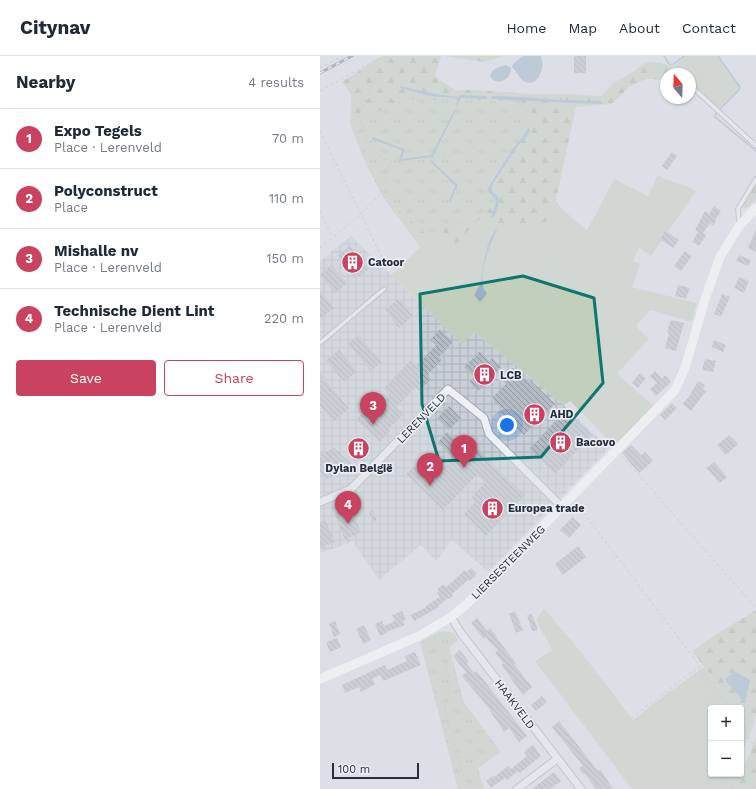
<!DOCTYPE html>
<meta charset="utf-8">
<style>
body{margin:0;font-family:"Work Sans",sans-serif;background:#f6f6f7;color:#1f2937}
.controls{position:absolute;right:12px;bottom:12px;display:grid;overflow:hidden;border-radius:4px;box-shadow:0 1px 3px #0004}
.controls button{width:36px;height:36px;display:grid;place-items:center;padding:0;border:0;border-bottom:1px solid #e0e1e3;background:#fff;color:#1f2937;font:20px sans-serif}
.compass{position:absolute;left:340px;top:12px;width:36px;height:36px;border-radius:50%;background:#fff;box-shadow:0 1px 3px #0004;rotate:341deg}
.scale{position:absolute;left:12px;bottom:10px;width:87px;box-sizing:border-box;padding-left:4px;border:2px solid #262f3c;border-top:0;font-size:11px;line-height:14px;white-space:nowrap;color:#262f3c;-webkit-text-stroke:3px #ebeff4;paint-order:stroke}
.you{position:absolute;left:187px;top:369px;width:14px;height:14px;margin:-10px;border:3px solid #fff;border-radius:50%;background:#1a73e8;box-shadow:0 0 0 6px #1a73e833}
.badge{display:grid;place-items:center;width:26px;height:26px;border-radius:50%;background:#c9425f;color:#fff;font-size:13px;font-weight:700}
.pin{position:absolute;translate:-50% -33px;filter:drop-shadow(0 1px 2px #0008)}
.pin::after{content:'';position:absolute;top:21px;width:14px;height:12px;background:inherit;clip-path:polygon(0 0,100% 0,50% 100%)}
.list{margin:0;padding:0;list-style:none}
h2{display:flex;justify-content:space-between;align-items:center;height:52px;margin:0;padding:0 16px;font-size:17px}
h2 small{font-size:13px;font-weight:400;color:#747a83}
.list li{display:grid;grid-template-columns:26px 1fr auto;gap:12px;align-items:center;box-sizing:border-box;height:60px;padding:0 16px;border-top:1px solid #e0e1e3}
.list b{display:block;font-size:15px;white-space:nowrap}
.list p{margin:0;font-size:13px;white-space:nowrap;color:#747a83}
.list em{font-size:13px;font-style:normal;color:#747a83}
.actions{display:flex;gap:8px;padding:12px 16px}
.actions a{flex:1;padding:9px 0;border:1px solid #c9425f;border-radius:4px;text-align:center;font-size:14px;color:#c9425f}
.actions .main{background:#c9425f;color:#fff}
.map{position:relative;flex:none;width:436px;height:733px;overflow:hidden}
header{display:flex;align-items:center;gap:24px;box-sizing:border-box;height:56px;padding:0 20px;background:#fff;border-bottom:1px solid #e0e1e3}
header strong{font-size:19px}
nav{display:flex;gap:22px;margin-inline-start:auto;font-size:14px}
main{display:flex}
aside{flex:1;background:#fff}
.map>svg:first-child{display:block}
</style>
<header>
<strong>Citynav</strong>
<nav><a>Home</a><a>Map</a><a>About</a><a>Contact</a></nav>
</header>
<main>
<aside>
<h2>Nearby<small>4 results</small></h2>
<ul class="list">
<li><span class="badge">1</span><div><b>Expo Tegels</b><p>Place · Lerenveld</p></div><em>70 m</em></li>
<li><span class="badge">2</span><div><b>Polyconstruct</b><p>Place</p></div><em>110 m</em></li>
<li><span class="badge">3</span><div><b>Mishalle nv</b><p>Place · Lerenveld</p></div><em>150 m</em></li>
<li><span class="badge">4</span><div><b>Technische Dient Lint</b><p>Place · Lerenveld</p></div><em>220 m</em></li>
</ul>
<div class="actions"><a class="main">Save</a><a>Share</a></div>
</aside>
<div class="map">
<svg width="436" height="733" viewBox="0 0 436 733">
<defs>
<pattern id="industrial-grid" width="8" height="8" patternUnits="userSpaceOnUse"><rect width="8" height="8" fill="#cad0d8"/><path d="M0 4h8M4 0v8" fill="none" stroke="#adb3ba"/></pattern>
<pattern id="forest-firs" width="22" height="20" patternUnits="userSpaceOnUse"><rect width="22" height="20" fill="#c3cfbd"/><path d="M5 1l3.5 6h-7zM16 11l3.5 6h-7z" fill="#a7b2a3"/></pattern>
<pattern id="park-tufts" width="24" height="20" patternUnits="userSpaceOnUse"><rect width="24" height="20" fill="#c3cfbd"/><path d="M3 7l-1-3M5 7V3M7 7l1-3M15 17l-1-3M17 17v-4M19 17l1-3" fill="none" stroke="#a7b2a3"/></pattern>
<pattern id="building-back-hatch" width="6" height="6" patternUnits="userSpaceOnUse"><rect width="6" height="6" fill="#b3bac2"/><path d="M-1 5l2 2M0 0l6 6M5-1l2 2" fill="none" stroke="#91989f"/></pattern>
</defs>
<rect width="100%" height="100%" fill="#dce0e6"/>
<polygon fill="url(#industrial-grid)" points="31,180 141,287 153,275 244,349 289,392 168,516 132,484 116,505 101,489 59,524 33,486 0,497 0,205"/>
<g fill="#c3cfbd">
<polygon points="365,0 397,0 420,32 398,53 370,27 370,18 361,18 353,11"/>
<path d="M338,119c12,8 26,8 38,16l-28,41 -3,-1 -5,7 2,2 -11,16 -12,-8 -6,13 7,3 -8,23 65,16 -5,19 -42,-12 -14,16 13,13 -32,35 37,32 -40,40 -44,-45 -6,4 -90,-73 -12,12 -71,-69 29,-28 14,-10 52,-25 61,9 9,-21 6,9 25,21 27,-51 34,17z"/>
<polygon points="224,552 265,601 313,664 346,638 384,611 416,652 391,652 391,718 413,718 407,733 312,733 215,605 232,594 216,564"/>
<polygon points="421,659 432,673 421,700"/>
</g>
<g fill="url(#forest-firs)">
<polygon points="62,0 121,0 115,20 135,34 159,34 210,38 251,38 281,40 293,27 310,18 326,6 341,7 353,11 350,18 346,18 346,24 326,23 309,31 292,48 256,51 236,144 227,165 208,171 179,168 166,156 132,192 114,181 100,191 63,141 47,110 30,68 31,39 22,26"/>
<polygon points="124,0 184,0 164,6"/>
<polygon points="436,127 436,144 425,153 421,150"/>
<polygon points="436,554 436,659 432,673 421,659 421,652 416,652 372,595 395,579"/>
<polygon points="436,681 436,733 407,733 412,721 421,718"/>
</g>
<g fill="url(#park-tufts)">
<polygon points="86,43 200,45 207,51 210,66 209,72 194,90 166,131 175,144 174,148 166,156 106,178 63,141 47,110 30,68"/>
<polygon points="124,575 134,577 139,584 129,591 144,646 181,696 158,712 164,733 138,733 100,586 118,576"/>
</g>
<g fill="#97b0c5">
<path d="M203,0h18c3,10 1,19 -7,26 -13,4 -14,-7 -22,-15l1,-3z"/>
<path d="M186,9l5,3c1,11 -15,20 -21,8 2,-8 9,-9 16,-11z"/>
<polygon points="80,30 115,38 138,41 139,39 166,40 168,43 141,42 137,50 136,49 138,43 137,42 109,40 81,32"/>
<path d="M172,40l30,1 38,3 1,-2 2,2h4l34,1 1,3c-37,-1 -74,-3 -111,-5z"/>
<polygon points="135,53 136,54 113,101 80,105 79,105 82,94 53,84 52,82 53,81 84,93 85,95 81,103 111,99"/>
<path d="M209,72l1,2 -2,5 -9,9 -27,41v6l5,5 3,5 -6,16h-3l5,-15 -2,-5 -3,2 2,-3 -6,-6c13,-22 27,-43 42,-62z"/>
<polygon points="111,104 112,104 114,107 138,129 130,147 129,145 135,130 111,106"/>
<path d="M176,173l1,1c-7,14 -17,40 -14,55 0,4 3,6 4,9l-7,8 -6,-7 6,-10 6,-34 4,-12z"/>
<polygon points="414,615 430,624 425,647 405,624"/>
</g>
<g fill="none" stroke-linecap="round" stroke-linejoin="round">
<g stroke="#97b0c5" stroke-width="1.5">
<polyline points="344,0 349,8 352,9 364,0"/>
<polyline points="398,0 420,31 419,34 400,53"/>
<polyline points="396,57 395,61 436,95"/>
</g>
</g>
<g fill="url(#building-back-hatch)">
<rect x="254" y="0" width="12" height="17"/>
<polygon points="352,96 357,100 347,114 342,110"/>
<polygon points="394,150 401,155 395,164 396,165 393,170 390,167 383,177 386,179 379,190 372,186 378,176 375,174 385,155 389,158"/>
<polygon points="436,173 436,196 428,192"/>
<polygon points="345,175 359,184 353,192 340,183"/>
<polygon points="30,190 49,213 36,223 18,200"/>
<polygon points="365,195 372,200 361,215 354,210"/>
<polygon points="419,199 431,204 428,210 416,205"/>
<polygon points="11,209 27,227 15,237 0,219"/>
<polygon points="419,221 429,225 424,237 414,232"/>
<polygon points="358,229 370,232 366,243 355,240"/>
<polygon points="0,236 14,252 0,263"/>
<polygon points="402,238 410,241 401,261 394,258"/>
<polygon points="79,242 93,260 79,272 65,254"/>
<polygon points="351,264 364,267 356,295 345,292 349,277 347,276"/>
<polygon points="120,273 133,286 119,301 122,304 107,319 111,323 99,335 96,331 76,351 83,359 68,373 70,375 60,386 36,364 46,353 51,357 70,338 64,332 91,304 97,309 116,289 110,284"/>
<polygon points="39,279 62,306 51,315 28,288"/>
<polygon points="394,284 406,289 403,296 392,291"/>
<polygon points="19,294 37,316 24,326 6,304"/>
<polygon points="160,295 169,305 172,302 181,311 158,335 149,326 154,321 144,311"/>
<polygon points="385,303 396,305 393,316 382,314"/>
<polygon points="193,312 209,326 211,325 235,348 204,379 180,356 183,353 174,346 173,341 186,328 182,324"/>
<polygon points="335,315 342,323 345,319 351,326 336,340 330,333 337,327 330,320"/>
<polygon points="320,317 326,322 318,332 312,327"/>
<polygon points="0,318 29,352 14,366 0,350"/>
<polygon points="378,325 385,329 383,333 386,335 371,355 362,348 368,342"/>
<polygon points="352,347 357,352 345,364 340,359"/>
<polygon points="129,350 141,362 129,374 117,362"/>
<polygon points="246,354 272,379 235,418 209,393"/>
<polygon points="127,376 144,392 149,386 205,439 166,480 144,458 156,445 152,441 165,426 157,419 123,454 86,418 98,407 114,423 134,402 118,386"/>
<polygon points="409,379 418,388 406,399 397,389"/>
<polygon points="37,380 51,393 41,404 27,391"/>
<polygon points="311,389 321,399 325,396 333,405 319,417 302,397"/>
<polygon points="14,392 36,411 4,424 0,415 0,398"/>
<polygon points="394,406 407,421 400,427 386,412"/>
<polygon points="31,452 41,476 25,484 15,459"/>
<polygon points="53,454 57,464 53,466 49,456"/>
<polygon points="252,461 261,469 249,482 240,474"/>
<polygon points="5,464 15,486 0,492 0,466"/>
<polygon points="258,490 266,501 243,519 235,508"/>
<polygon points="151,512 157,518 150,525 148,524 132,538 133,540 129,543 128,542 118,550 119,551 94,565 91,559 106,551 106,550 120,541 117,537 119,535 117,533 124,528 126,531 145,514 147,516"/>
<polygon points="82,555 86,563 83,565 85,569 66,576 67,577 60,580 55,568 62,565 64,570 75,565 72,559"/>
<polygon points="195,555 203,574 196,577 189,558"/>
<polygon points="212,558 218,574 214,575 212,575 207,559"/>
<polygon points="157,562 167,575 170,572 177,581 176,581 196,607 194,608 212,631 203,639 181,609 183,607 175,597 178,594 165,581 164,583 151,567"/>
<polygon points="15,565 20,578 14,581 9,568"/>
<polygon points="44,569 51,584 43,588 36,573"/>
<polygon points="17,582 21,591 10,596 6,586"/>
<polygon points="140,594 149,606 147,608 154,617 156,615 163,623 207,680 199,686 189,672 184,676 170,655 171,655 142,620 146,616 133,600"/>
<polygon points="95,596 101,609 63,625 60,619 52,623 55,628 41,636 39,631 25,637 22,629 65,609 67,614 87,605 85,600"/>
<polygon points="222,640 227,646 216,655 211,649"/>
<polygon points="239,665 278,715 280,713 293,733 276,733 265,718 264,719 259,713 263,710 232,671"/>
<polygon points="213,689 221,700 200,717 198,715 187,724 185,722 171,732 166,725 173,720 174,721 188,710 191,713 207,700 204,696"/>
<polygon points="234,716 241,725 230,733 212,733"/>
</g>
<g fill="none" stroke-linecap="round" stroke-linejoin="round">
<defs>
<g id="lane">
<polyline points="353,16 357,18"/>
<polyline points="370,29 436,90"/>
<polyline points="419,167 418,153 436,123"/>
<polyline points="0,287 64,233"/>
</g>
<g id="street">
<polyline points="0,446 31,433 128,333 164,362 169,378 242,451"/>
<polyline points="131,561 141,577 261,733"/>
<polyline points="197,733 237,703"/>
</g>
</defs>
<use href="#lane" stroke="#a2a7b0" stroke-width="5.5"/>
<use href="#street" stroke="#a2a7b0" stroke-width="9"/>
<g stroke="#b6bbc0" stroke-width="1" stroke-dasharray="3 3" stroke-linecap="butt">
<polyline points="57,3 55,27 52,30 38,61 46,75 49,92 66,104 82,107 145,97 191,60 202,49"/>
<polyline points="0,12 22,0"/>
<polyline points="0,35 63,0"/>
<polyline points="0,75 67,212 64,229"/>
<polyline points="0,154 12,181"/>
<polyline points="0,192 41,158 61,137 70,105"/>
<polyline points="302,400 436,552"/>
<polyline points="256,447 380,610 310,663"/>
<polyline points="114,580 121,592 131,628 125,648 125,654 143,719 153,733"/>
<polyline points="122,592 135,581"/>
<polyline points="378,612 411,652"/>
<polyline points="421,664 431,686 436,691"/>
</g>
<use href="#lane" stroke="#eef1f4" stroke-width="3.5"/>
<use href="#street" stroke="#eef1f4" stroke-width="7"/>
<polyline stroke="#fff" stroke-width="9" points="0,623 99,580 131,561 148,547 181,513 329,361 355,334 365,312 385,243 400,201 419,170 436,152"/>
<defs>
<polyline id="rail" points="0,17 32,0"/>
</defs>
<use href="#rail" stroke="#76818f" stroke-width="3"/>
<use href="#rail" stroke="#ebeff4" stroke-width="1.5" stroke-dasharray="4.5" stroke-linecap="butt"/>
</g>
<path d="M0 0H436V733H0ZM203,220l71,22 9,85 -62,74 -102,4 -17,-57 -2,-110z" fill="#dce0e6" fill-opacity=".55" fill-rule="evenodd"/>
<path fill="none" stroke="#0f766e" stroke-width="3" stroke-linejoin="round" d="M203,220l71,22 9,85 -62,74 -102,4 -17,-57 -2,-110z"/>
<defs>
<symbol id="building-disc" viewBox="-11 -11 22 22"><circle r="9.5" fill="#c9425f" stroke="#ebeff4"/><path d="M-4-6H4V6H1V3H-1V6H-4ZM-2.5-4.3h1.7v1.8h-1.7ZM.8-4.3h1.7v1.8H.8ZM-2.5-1h1.7V.8h-1.7ZM.8-1h1.7V.8H.8Z" fill="#fff"/></symbol>
</defs>
<g fill-rule="evenodd">
<use href="#building-disc" x="20" y="194" width="25" height="25"/>
<use href="#building-disc" x="152" y="306" width="25" height="25"/>
<use href="#building-disc" x="202" y="346" width="25" height="25"/>
<use href="#building-disc" x="228" y="374" width="25" height="25"/>
<use href="#building-disc" x="26" y="380" width="25" height="25"/>
<use href="#building-disc" x="160" y="440" width="25" height="25"/>
</g>
<g text-anchor="middle" stroke-width="3.5" stroke-linejoin="round" paint-order="stroke">
<g font-size="11" font-weight="bold" fill="#262f3c" stroke="#ebeff4" text-anchor="start">
<text x="48" y="210">Catoor</text>
<text x="180" y="323">LCB</text>
<text x="230" y="362">AHD</text>
<text x="256" y="390">Bacovo</text>
<text x="39" y="416" text-anchor="middle">Dylan België</text>
<text x="188" y="456">Europea trade</text>
</g>
<g font-size="11" fill="#262f3c" stroke="#ebeff4">
<text transform="translate(101 362) rotate(-46)" y="4">LERENVELD</text>
<text transform="translate(188 506) rotate(-45)" y="4">LIERSESTEENWEG</text>
<text transform="translate(195 648) rotate(53)" y="4">HAAKVELD</text>
</g>
</g>
</svg>
<div class="controls">
<button>+</button>
<button>−</button>
</div>
<svg class="compass" viewBox="-18 -18 36 36"><path d="M0-13l5 13h-10z" fill="#e53935"/><path d="M0 13l5-13h-10z" fill="#747a83"/></svg>
<div class="scale">100 m</div>
<div class="you"></div>
<div class="pin badge" style="left:144px;top:412px">1</div>
<div class="pin badge" style="left:110px;top:430px">2</div>
<div class="pin badge" style="left:53px;top:369px">3</div>
<div class="pin badge" style="left:28px;top:468px">4</div>
</div>
</main>
